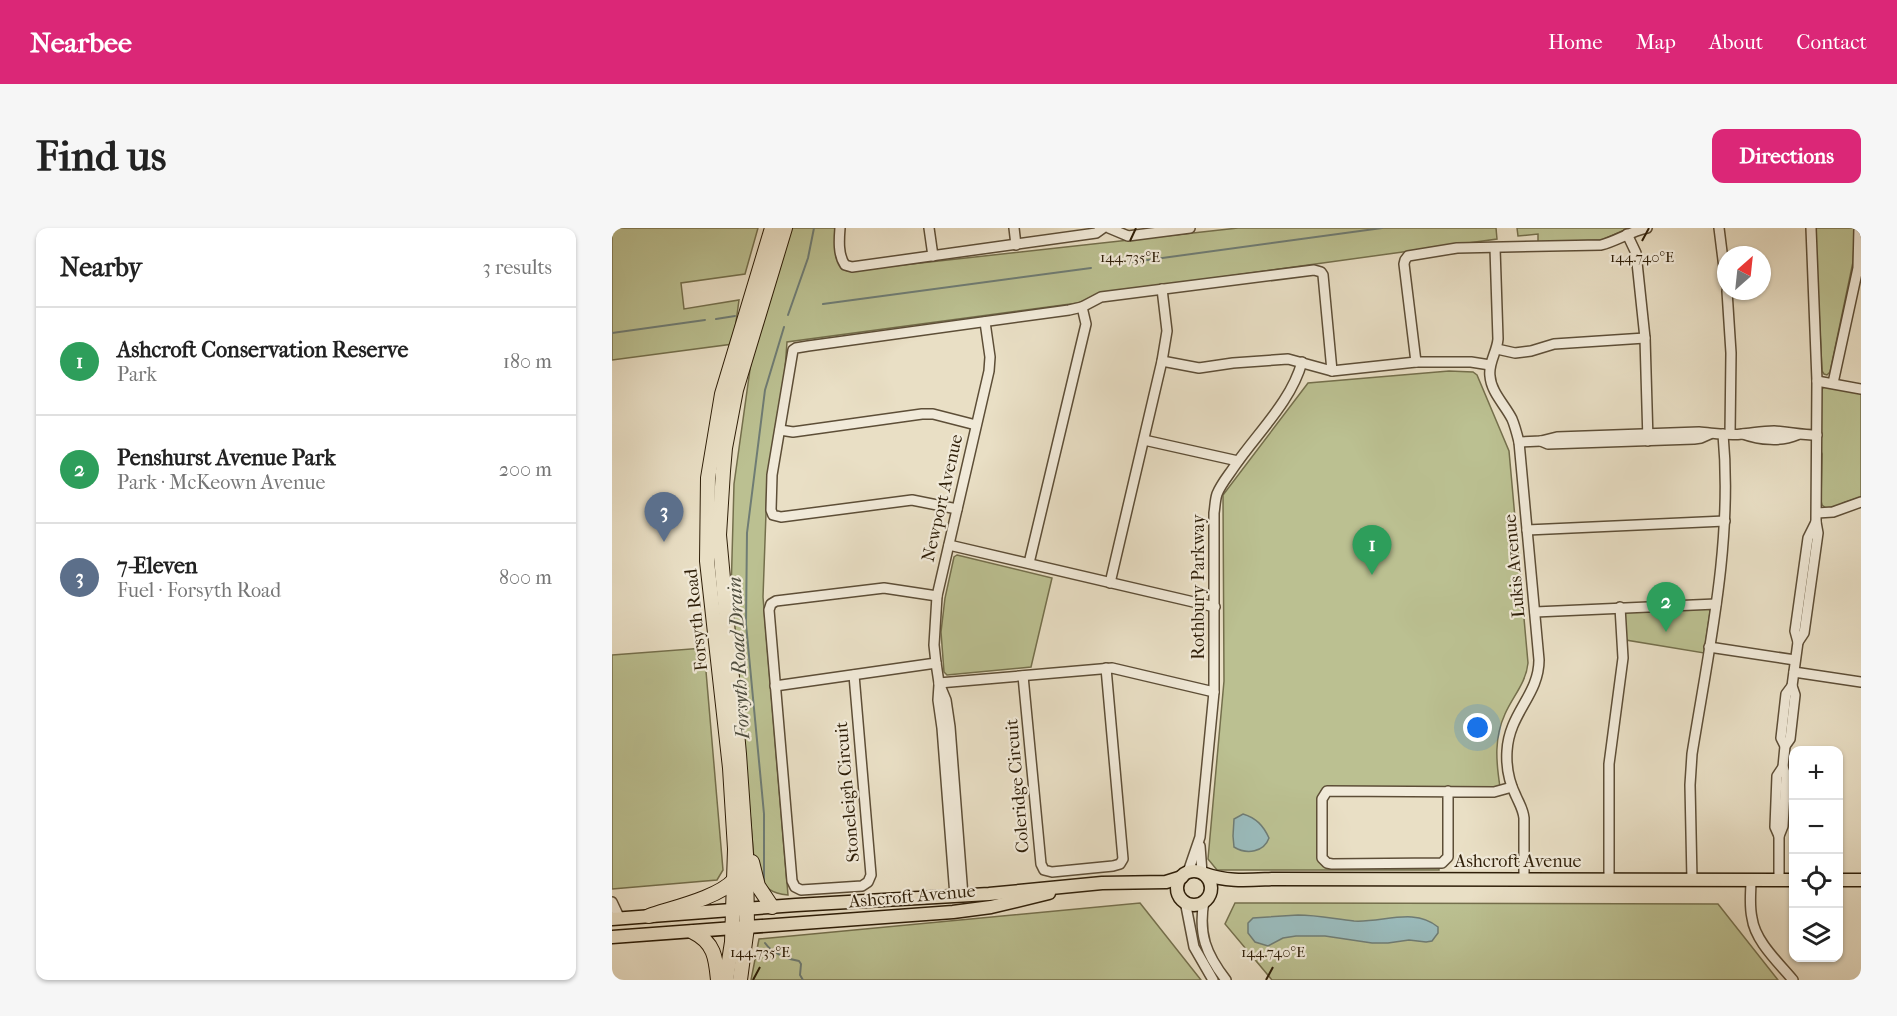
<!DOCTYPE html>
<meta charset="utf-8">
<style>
body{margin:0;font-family:"IM FELL French Canon",serif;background:#f6f6f6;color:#222}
.controls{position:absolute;right:18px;bottom:18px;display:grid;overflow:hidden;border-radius:12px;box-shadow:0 2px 4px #0004}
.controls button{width:54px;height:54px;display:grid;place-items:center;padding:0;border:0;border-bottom:2px solid #e0e0e0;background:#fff;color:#222;font:30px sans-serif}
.compass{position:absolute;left:1105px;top:18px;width:54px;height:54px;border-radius:50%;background:#fff;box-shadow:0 2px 4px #0004;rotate:27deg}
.you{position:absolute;left:866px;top:500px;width:21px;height:21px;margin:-15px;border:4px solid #fff;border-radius:50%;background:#1a73e8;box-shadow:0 0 0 9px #1a73e833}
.badge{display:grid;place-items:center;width:39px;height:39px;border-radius:50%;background:#db2777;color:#fff;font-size:20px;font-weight:700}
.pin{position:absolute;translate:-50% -50px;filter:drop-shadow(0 2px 3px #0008)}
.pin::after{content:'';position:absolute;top:32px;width:21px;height:18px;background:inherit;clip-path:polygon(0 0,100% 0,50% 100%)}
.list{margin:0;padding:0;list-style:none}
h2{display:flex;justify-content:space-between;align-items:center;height:78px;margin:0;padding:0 24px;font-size:26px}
h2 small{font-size:20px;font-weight:400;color:#767676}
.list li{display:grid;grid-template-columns:39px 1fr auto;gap:18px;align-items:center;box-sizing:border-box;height:108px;padding:0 24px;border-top:2px solid #e0e0e0}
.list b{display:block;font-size:22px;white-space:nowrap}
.list p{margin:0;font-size:20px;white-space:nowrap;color:#767676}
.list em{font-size:20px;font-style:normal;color:#767676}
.icon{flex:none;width:33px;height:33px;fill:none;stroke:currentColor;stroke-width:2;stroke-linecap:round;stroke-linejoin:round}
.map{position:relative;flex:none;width:1249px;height:752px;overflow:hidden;border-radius:12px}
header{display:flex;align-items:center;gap:36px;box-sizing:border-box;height:84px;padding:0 30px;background:#db2777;color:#fff}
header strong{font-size:28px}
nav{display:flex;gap:33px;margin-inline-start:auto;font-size:21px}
.intro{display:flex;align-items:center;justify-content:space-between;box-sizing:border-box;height:144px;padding:0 36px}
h1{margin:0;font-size:42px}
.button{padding:15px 27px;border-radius:12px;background:#db2777;color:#fff;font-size:21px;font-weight:700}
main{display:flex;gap:36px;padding:0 36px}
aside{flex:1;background:#fff;border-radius:12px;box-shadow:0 2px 4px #0004}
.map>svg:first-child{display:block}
</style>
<header>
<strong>Nearbee</strong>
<nav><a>Home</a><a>Map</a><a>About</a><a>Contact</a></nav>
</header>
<div class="intro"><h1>Find us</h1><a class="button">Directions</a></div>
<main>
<aside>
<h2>Nearby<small>3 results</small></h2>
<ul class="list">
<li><span class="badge" style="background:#2e9e5b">1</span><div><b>Ashcroft Conservation Reserve</b><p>Park</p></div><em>180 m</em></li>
<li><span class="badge" style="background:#2e9e5b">2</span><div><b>Penshurst Avenue Park</b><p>Park · McKeown Avenue</p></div><em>200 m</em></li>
<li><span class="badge" style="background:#5c6f8a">3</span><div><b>7-Eleven</b><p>Fuel · Forsyth Road</p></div><em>800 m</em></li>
</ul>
</aside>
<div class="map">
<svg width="1249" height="752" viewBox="0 0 1249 752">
<rect width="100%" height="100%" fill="#e9dfc5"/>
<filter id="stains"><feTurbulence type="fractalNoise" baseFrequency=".00333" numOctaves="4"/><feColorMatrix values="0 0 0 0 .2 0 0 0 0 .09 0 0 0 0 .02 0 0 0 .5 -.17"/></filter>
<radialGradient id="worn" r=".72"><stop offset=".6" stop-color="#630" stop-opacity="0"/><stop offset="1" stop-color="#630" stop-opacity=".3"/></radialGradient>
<g fill="#bbc091" stroke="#746f4c" stroke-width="1.5">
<polygon points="0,0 146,0 133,46 69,55 72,81 127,72 121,116 0,132"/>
<path d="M177,0h47c-2,13 -3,40 12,43l390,-43h258l1,11 -392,54 -27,10 -291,39 -2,28 -18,115 -4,112 25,298c-20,-2 -22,-8 -33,-24l-24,-277 3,-110 20,-143z"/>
<polygon points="905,0 1017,0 990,12 926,14 926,6 906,8"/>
<polygon points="1203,0 1243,0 1241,34 1218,144 1215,147 1212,146 1210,143"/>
<path d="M837,143l24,1 4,3 32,76 19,212c-2,20 -15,33 -23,51 -11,24 -9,47 -5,73h-174l-5,4 -2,6v64l4,5 116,1v3h-222l-9,-11 16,-178 -1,-186 85,-112z"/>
<polygon points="1213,158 1249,164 1249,269 1231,275 1228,278 1214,280 1210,277 1209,273 1210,226 1208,221 1209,162"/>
<polygon points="345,327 440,350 419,439 335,447 332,444 329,404 333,370 342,329"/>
<polygon points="1097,380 1098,384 1092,425 1014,412 1013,387 1015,383"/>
<polygon points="92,420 111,642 105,652 0,661 0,427"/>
<polygon points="528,675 589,752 139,752 147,711"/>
<polygon points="623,675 1106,676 1166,752 660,752 613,696"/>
</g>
<g fill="#9abbbc" stroke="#6f7c74" stroke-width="1.5">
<path d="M631,586c13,4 20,11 26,24 -5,14 -22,17 -35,9l-1,-11 1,-17z"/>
<path d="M686,687c19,0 37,4 56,6 28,2 60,-14 84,6v6l-6,8 -6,1 -17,-2 -21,3h-16l-47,-7h-29l-13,2 -15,8 -13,-4 -7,-9v-10l5,-5z"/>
</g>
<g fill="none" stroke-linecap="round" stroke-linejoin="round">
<g stroke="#6f7c74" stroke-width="2">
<polyline points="521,34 770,0"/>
<polyline points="211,76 479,40"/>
<polyline points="176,87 196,30 202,0"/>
<polyline points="104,91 123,88"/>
<polyline points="0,105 93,92"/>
<polyline points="152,656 152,586 134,396 135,305 153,162 172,99"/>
<path d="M153,715c7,10 22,16 34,18l2,3 -1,11 3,5"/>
</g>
<defs>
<g id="minor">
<path d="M228,0c-1,12 -2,27 5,37l7,2 244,-34 7,-5"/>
<polyline points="317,0 321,28"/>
<polyline points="402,0 404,17"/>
<polyline points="497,0 516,8 578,0"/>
<polyline points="1107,0 1114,56"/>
<polyline points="1015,6 1024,25 1033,110 1036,213"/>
<path d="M883,20l3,91c-1,13 -10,24 -8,37 1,16 15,29 22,43 3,7 5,15 7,23l20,218c0,35 -30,53 -32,91 -1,16 2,31 9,45 3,7 7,13 8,22v62"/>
<polyline points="1115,63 1119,125 1118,206"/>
<polyline points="885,121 903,125 919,123 942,116 1033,110"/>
<polyline points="550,133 587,140 621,135 676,131 720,143 804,134 859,134 878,137"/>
<path d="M804,134l-12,-98 1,-4 3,-4 49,-8 144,-3c16,-4 30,-14 46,-17"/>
<polyline points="1205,153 1249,161"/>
<polyline points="1221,155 1246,40 1247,0"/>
<polyline points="168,202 181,204 310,186 321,186 364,197"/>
<path d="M1131,206c17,6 38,8 54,1"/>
<polyline points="532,212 626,233"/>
<polyline points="929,213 936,216 1082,211 1089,210 1098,206"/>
<path d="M907,214l22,-1 16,-4 142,-5c14,1 29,4 43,2 11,-1 21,-3 32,-3 16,1 27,4 43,4"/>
<polyline points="345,281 300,272 169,289 161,287 159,282 160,247 181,122 184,120 196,118 457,82 470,79 489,69 702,42 709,44 711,47 720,143"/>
<polyline points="1205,285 1221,284 1249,274"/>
<polyline points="915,302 1113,293"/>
<polyline points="337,317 603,379"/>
<polyline points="417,335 474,96 470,79"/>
<polyline points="498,355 550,133 555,103 550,61"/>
<polyline points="923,384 1104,376"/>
<polyline points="1186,414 1192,405 1206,305 1204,294 1205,153 1199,0"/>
<polyline points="1097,419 1183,432"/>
<polyline points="1182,444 1249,454"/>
<polyline points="242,447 259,647 256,654 250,658 189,662 183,659 180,653 157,382 159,376 164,373 272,360 325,368"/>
<polyline points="411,448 429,636 432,642 440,644 501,638 508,636 511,631 494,440"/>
<polyline points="327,455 500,440 602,464"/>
<polyline points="327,457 326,472 330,500 343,668"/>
<polyline points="163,458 324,435"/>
<polyline points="1173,518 1178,511 1183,467 1180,458 1186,414 1183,403 1196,310 1204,294"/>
<polyline points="836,563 836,629 830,635 720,636 715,635 710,630 710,571 715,563 882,564 900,559"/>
<polyline points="1167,608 1163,599 1165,548 1171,539 1173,518 1169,510 1174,466 1180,458"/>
<polyline points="588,618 590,645"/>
<path d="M576,644l12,-35 14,-145v-179c1,-6 1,-13 3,-19 4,-10 11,-18 17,-27 23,-34 57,-65 68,-105"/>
<polyline points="997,652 997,536 1011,430 1008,379"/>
<path d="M1080,652l-2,-95 2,-31c17,-106 41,-213 31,-320"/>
<path d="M1139,652c0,12 -2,25 1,38 3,23 26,44 41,62"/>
<polyline points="1167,652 1167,608 1171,598 1174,548 1171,539"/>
<polyline points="351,668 338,499 334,472 327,455 324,435 322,417 325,368 377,143 378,129 373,94"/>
<polyline points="573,673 582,719 601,752"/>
<path d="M592,673c-6,33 2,53 22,79"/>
<polyline points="0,674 8,691"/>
</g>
<g id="major">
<circle cx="582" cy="660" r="17"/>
<path d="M593,646c22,8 43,6 67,5l522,1"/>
<polyline points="1226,652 1249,652"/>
<polyline points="0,691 184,677 377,666 490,655 554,654 570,649"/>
<polyline points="0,709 341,684 379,679 437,665"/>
</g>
<g id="highway">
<polyline points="140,634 146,658 160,679"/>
<path d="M37,688c23,-8 69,-18 85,-36"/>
<path d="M81,704c21,10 23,26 25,48"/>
<polyline points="114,752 120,714 123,621 118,540 95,333 96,250 110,166 160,0"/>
<polyline points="128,752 135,699 134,626 127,526 107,307 111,243 113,220 124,162 173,0"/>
</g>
</defs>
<use href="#minor" stroke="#5d4e37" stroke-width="12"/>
<use href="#major" stroke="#2e1e08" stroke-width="15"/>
<use href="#highway" stroke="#2e1e08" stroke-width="16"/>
<use href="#minor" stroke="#f1ead9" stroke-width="9"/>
<use href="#major" stroke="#e9dfc5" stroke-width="12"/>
<use href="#highway" stroke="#e9dfc5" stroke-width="14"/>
</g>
<path fill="none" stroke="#2e1e08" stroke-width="2" d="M518,13l6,-13M1030,13l7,-13M141,752l7,-13M654,752l7,-13"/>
<g text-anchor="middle" stroke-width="4.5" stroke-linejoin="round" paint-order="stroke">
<g font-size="18" fill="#2e1e08" stroke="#f1ead9">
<text transform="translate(330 270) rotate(-77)" y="6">Newport Avenue</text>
<text transform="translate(902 338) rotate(-95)" y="6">Lukis Avenue</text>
<text transform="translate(586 359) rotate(-90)" y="6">Rothbury Parkway</text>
<text transform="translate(84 392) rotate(-96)" y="6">Forsyth Road</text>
<text transform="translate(405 558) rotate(-95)" y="6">Coleridge Circuit</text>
<text transform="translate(235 564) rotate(-95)" y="6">Stoneleigh Circuit</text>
<text x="906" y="639">Ashcroft Avenue</text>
<text transform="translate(300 668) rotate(-5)" y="6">Ashcroft Avenue</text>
</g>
<g font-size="20" font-style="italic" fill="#4e4d3e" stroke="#f1ead9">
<text transform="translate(126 430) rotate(-93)" y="7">Forsyth Road Drain</text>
</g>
</g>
<g font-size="15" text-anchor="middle" fill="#2e1e08" stroke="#f1ead9" stroke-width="4.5" stroke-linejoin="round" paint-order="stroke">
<text x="518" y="34">144.735°E</text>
<text x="1030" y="34">144.740°E</text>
<text x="148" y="729">144.735°E</text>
<text x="661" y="729">144.740°E</text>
</g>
<rect width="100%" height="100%" filter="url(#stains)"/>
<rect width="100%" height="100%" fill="url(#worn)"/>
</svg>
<div class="controls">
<button>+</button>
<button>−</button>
<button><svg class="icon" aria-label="locate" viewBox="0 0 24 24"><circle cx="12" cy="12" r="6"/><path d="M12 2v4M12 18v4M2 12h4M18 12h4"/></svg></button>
<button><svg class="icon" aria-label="layers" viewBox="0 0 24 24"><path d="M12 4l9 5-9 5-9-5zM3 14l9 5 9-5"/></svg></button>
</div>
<svg class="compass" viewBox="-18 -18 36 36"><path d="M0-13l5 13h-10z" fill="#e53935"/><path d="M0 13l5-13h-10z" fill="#767676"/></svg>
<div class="you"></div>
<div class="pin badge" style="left:760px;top:347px;background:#2e9e5b">1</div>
<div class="pin badge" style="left:1054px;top:404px;background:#2e9e5b">2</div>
<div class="pin badge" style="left:52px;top:314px;background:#5c6f8a">3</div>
</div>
</main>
